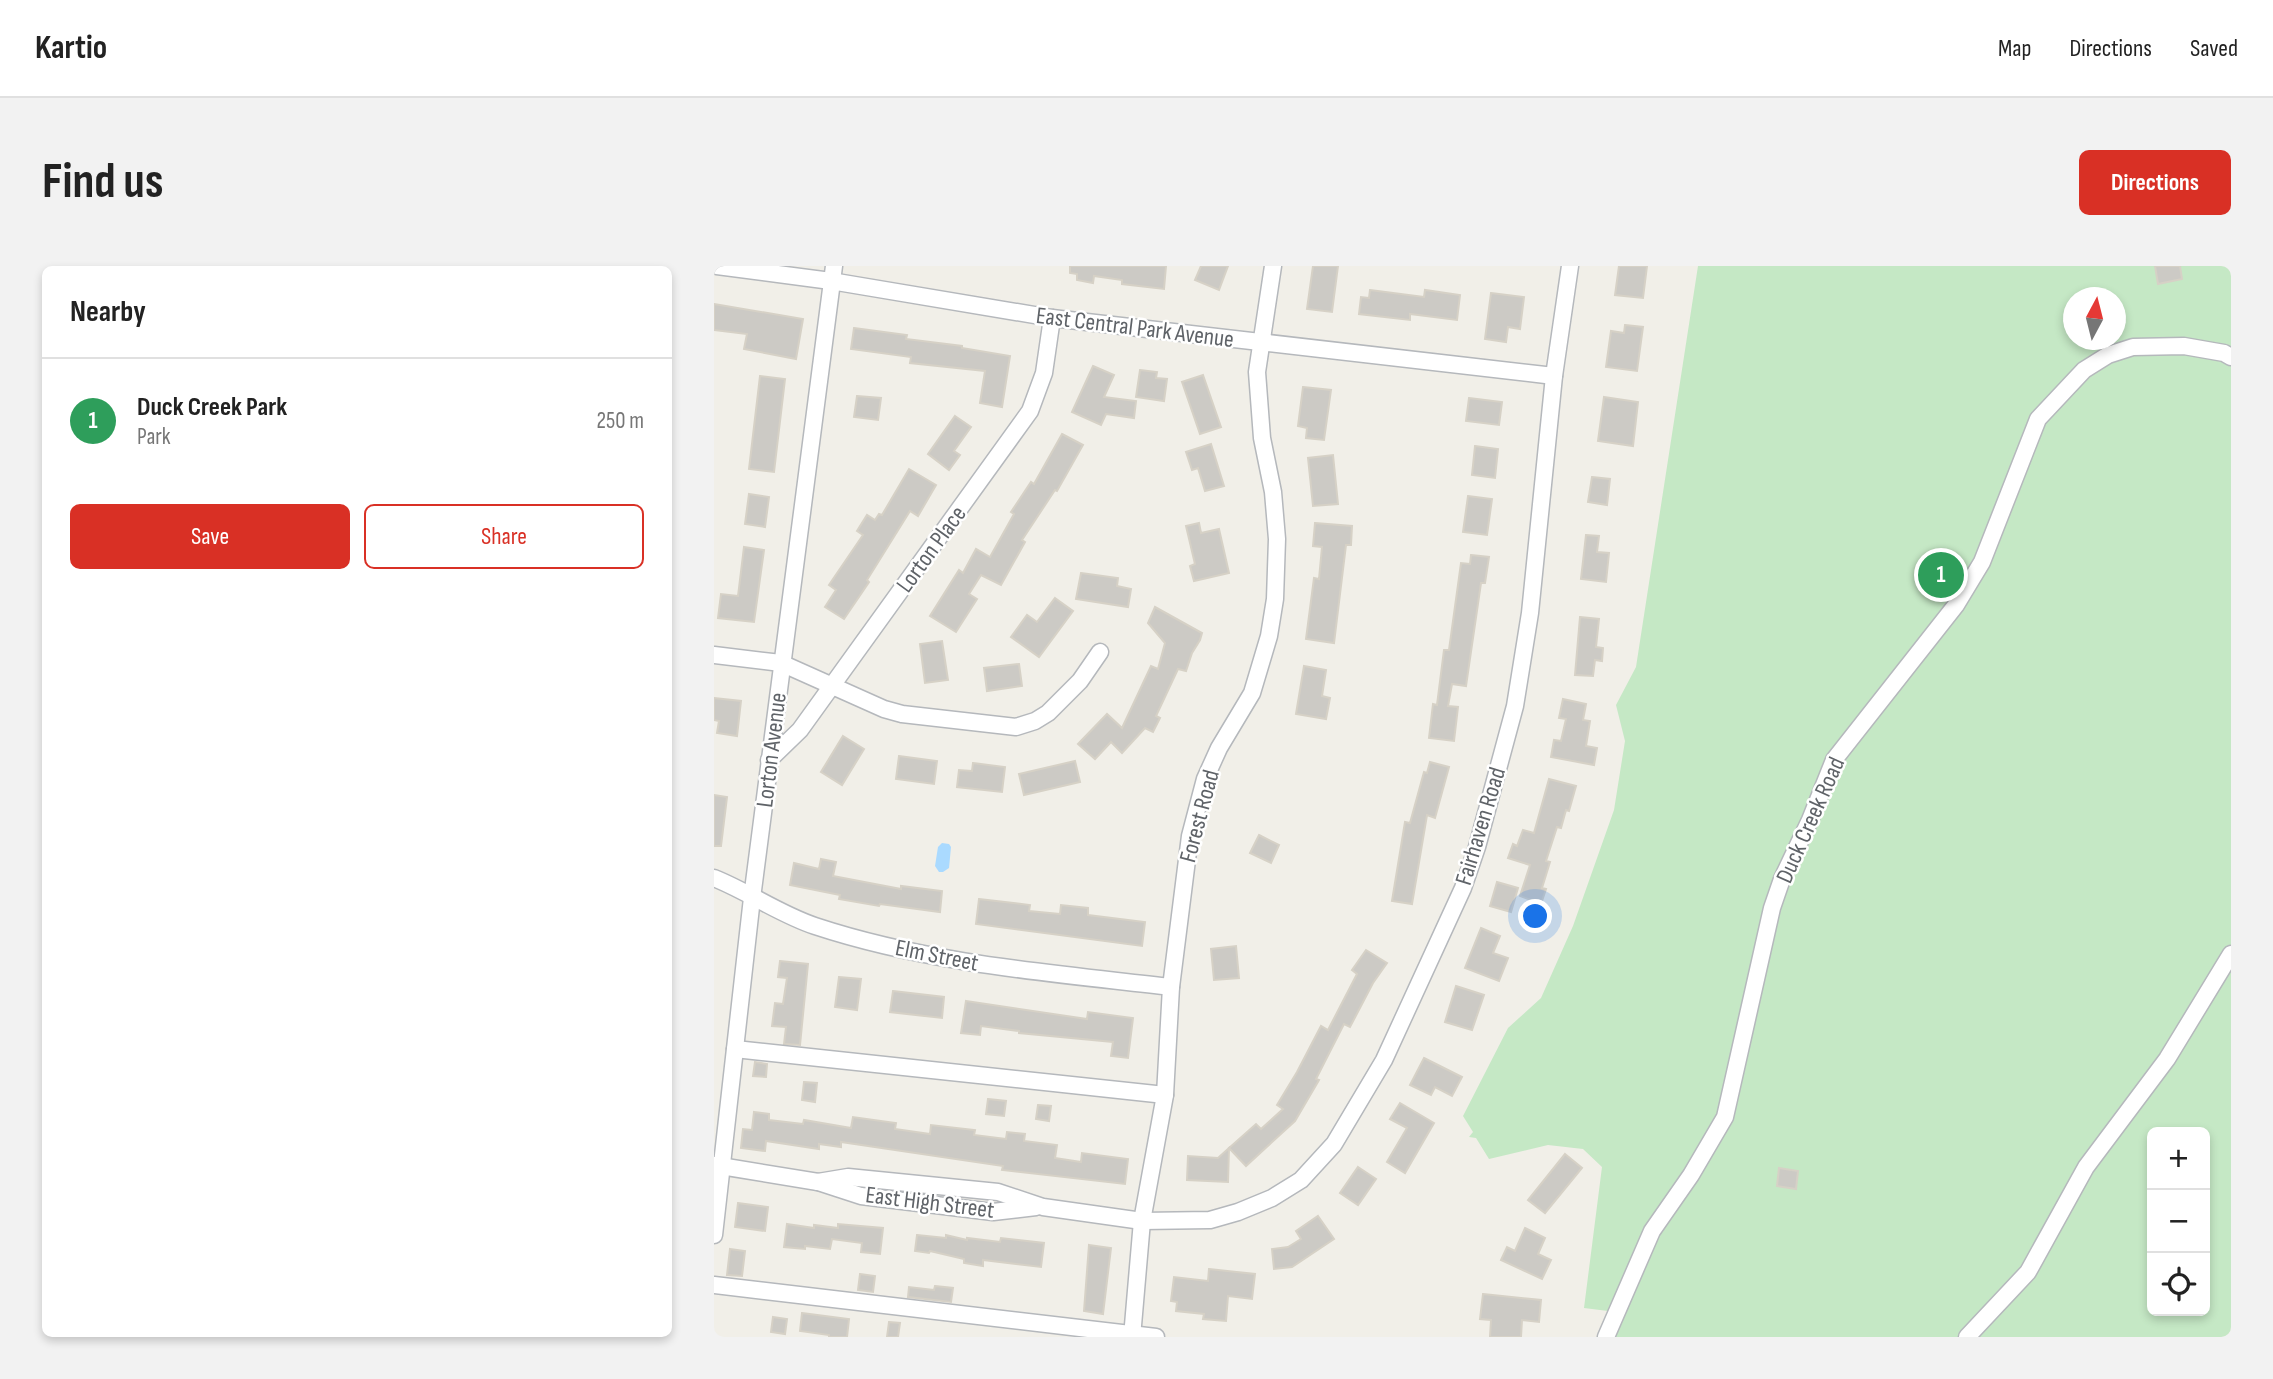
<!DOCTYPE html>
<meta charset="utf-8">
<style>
body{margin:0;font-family:"Sofia Sans Condensed",sans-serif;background:#f2f2f2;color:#222}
.controls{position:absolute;right:21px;bottom:21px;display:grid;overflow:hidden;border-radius:10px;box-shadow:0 4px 10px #0003}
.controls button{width:63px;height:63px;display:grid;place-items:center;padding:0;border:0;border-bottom:2px solid #e0e0e0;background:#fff;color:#222;font:35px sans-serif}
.compass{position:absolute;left:1349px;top:21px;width:63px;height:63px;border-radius:50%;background:#fff;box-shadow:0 4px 10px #0003;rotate:7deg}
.you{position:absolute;left:822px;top:651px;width:24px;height:24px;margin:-18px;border:5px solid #fff;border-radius:50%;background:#1a73e8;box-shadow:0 0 0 10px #1a73e833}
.badge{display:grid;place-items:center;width:46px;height:46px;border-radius:50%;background:#d93025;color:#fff;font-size:23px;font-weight:700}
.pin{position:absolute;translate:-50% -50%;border:4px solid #fff;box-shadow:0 2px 7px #0006}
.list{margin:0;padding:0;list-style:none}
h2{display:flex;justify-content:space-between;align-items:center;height:91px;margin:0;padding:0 28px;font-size:30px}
h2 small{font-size:23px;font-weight:400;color:#767676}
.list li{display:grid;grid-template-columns:46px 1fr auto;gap:21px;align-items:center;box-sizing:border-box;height:126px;padding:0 28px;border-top:2px solid #e0e0e0}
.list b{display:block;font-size:26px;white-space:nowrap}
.list p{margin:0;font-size:23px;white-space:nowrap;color:#767676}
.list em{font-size:23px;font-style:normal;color:#767676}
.actions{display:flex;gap:14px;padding:21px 28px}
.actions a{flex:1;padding:16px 0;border:2px solid #d93025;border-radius:10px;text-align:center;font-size:24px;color:#d93025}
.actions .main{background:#d93025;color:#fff}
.icon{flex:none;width:38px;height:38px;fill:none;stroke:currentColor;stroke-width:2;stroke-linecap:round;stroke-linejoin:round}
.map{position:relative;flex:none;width:1517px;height:1071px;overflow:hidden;border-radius:10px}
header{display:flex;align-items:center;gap:42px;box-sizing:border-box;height:98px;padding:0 35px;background:#fff;border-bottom:2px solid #e0e0e0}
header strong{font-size:33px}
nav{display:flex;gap:38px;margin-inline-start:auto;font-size:24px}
.intro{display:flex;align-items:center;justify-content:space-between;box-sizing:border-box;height:168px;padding:0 42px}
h1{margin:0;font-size:49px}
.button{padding:18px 32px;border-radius:10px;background:#d93025;color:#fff;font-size:24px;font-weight:700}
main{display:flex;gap:42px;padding:0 42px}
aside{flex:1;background:#fff;border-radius:10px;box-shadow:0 4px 10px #0003}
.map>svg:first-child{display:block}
</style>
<header>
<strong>Kartio</strong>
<nav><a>Map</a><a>Directions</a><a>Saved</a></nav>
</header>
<div class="intro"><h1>Find us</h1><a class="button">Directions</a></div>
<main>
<aside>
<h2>Nearby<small></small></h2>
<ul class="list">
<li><span class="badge" style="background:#2e9e5b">1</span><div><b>Duck Creek Park</b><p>Park</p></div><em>250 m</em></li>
</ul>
<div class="actions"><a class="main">Save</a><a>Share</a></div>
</aside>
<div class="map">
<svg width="1517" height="1071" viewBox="0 0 1517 1071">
<rect width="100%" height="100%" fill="#f1efe8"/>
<path fill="#c5e8c5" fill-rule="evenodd" d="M984,0h533v1071h-615l8,-24 -40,-5 18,-141 -19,-18 -35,-4 -59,14 -13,-21 -7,-1 4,-5 -10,-16 45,-88 33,-30 32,-72 41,-116 11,-69 -9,-36 20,-38zM1360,32h42v42h-42zM1438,866h53v179h-53z"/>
<polygon fill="#aadaff" points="228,577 235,578 237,581 235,602 229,606 225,606 221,600 224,581"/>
<g fill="#cccac5" stroke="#d6d1c6" stroke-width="2">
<polygon points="356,0 452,0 450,23 408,18 408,14 380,10 379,17 363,14 363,8 356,7"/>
<polygon points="487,0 514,0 505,24 481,14"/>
<polygon points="599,0 624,0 618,46 593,43"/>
<polygon points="905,0 933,0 929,32 901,29"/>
<polygon points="1441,0 1466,0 1468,13 1444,18"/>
<polygon points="656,24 710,31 711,24 746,29 743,54 696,48 696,54 645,48 647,31 655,32"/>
<polygon points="777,27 810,31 806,63 794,61 792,76 771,73"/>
<polygon points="0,38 89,53 82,93 30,83 33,68 0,64"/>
<polygon points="911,59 929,61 923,105 892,101 897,65 910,67"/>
<polygon points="140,62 193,69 192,73 248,80 248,82 296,90 288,141 266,137 271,105 196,97 197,91 137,83"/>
<polygon points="379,100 400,109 390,131 422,135 420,152 392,148 387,159 358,146"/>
<polygon points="426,104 443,106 442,112 453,113 450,135 422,131"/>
<polygon points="489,109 507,161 486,168 468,116"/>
<polygon points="46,110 71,113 60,206 35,203"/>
<polygon points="589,121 617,124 610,174 592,172 593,162 584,160"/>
<polygon points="143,130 167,132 164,154 140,151"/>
<polygon points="890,131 924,136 919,180 884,175"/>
<polygon points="755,132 788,136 785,159 752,155"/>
<polygon points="241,150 257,161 240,185 246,189 235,204 214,188"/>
<polygon points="348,168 369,179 343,225 341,224 308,274 311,276 287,319 267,309 255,328 263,333 242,366 216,350 245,304 249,307 262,283 276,291 300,248 297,246 317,216 320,218"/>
<polygon points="497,178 510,220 491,225 484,202 478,204 472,186"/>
<polygon points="761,180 784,183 781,212 758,209"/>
<polygon points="619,189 624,238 599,240 594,192"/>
<polygon points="195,203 222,219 204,250 196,245 153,314 155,316 130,353 111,341 122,324 115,319 149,269 143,265 153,249 161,254 165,248 168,249"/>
<polygon points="878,211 896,213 893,239 874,236"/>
<polygon points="35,228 55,231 51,261 31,258"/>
<polygon points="754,230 778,233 773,269 749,266"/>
<polygon points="485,257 487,267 505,263 515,307 480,315 476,300 481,298 472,260"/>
<polygon points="601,257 638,260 637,279 632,279 620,377 592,373 600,312 605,313 608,281 599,280"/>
<polygon points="872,269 885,270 883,286 895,287 892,316 867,313"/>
<polygon points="30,281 50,284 40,356 4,352 7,328 24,330"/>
<polygon points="757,289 775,291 771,317 767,317 752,420 738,418 734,440 744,441 740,475 715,472 719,438 723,439 730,384 735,384 747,297 756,298"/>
<polygon points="367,307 404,312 403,320 417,323 414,341 362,333"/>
<polygon points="341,332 359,345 325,391 297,371 313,349 323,356"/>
<polygon points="441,341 488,367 486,374 478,387 472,405 464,403 442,450 446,452 439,466 431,462 408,487 397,476 381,493 364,478 393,448 408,462 437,400 444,403 451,377 434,357"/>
<polygon points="866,351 885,353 882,381 889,382 888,395 881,394 879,410 861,409"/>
<polygon points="228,375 234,414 211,417 206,378"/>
<polygon points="305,398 308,420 273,425 270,402"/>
<polygon points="590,400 612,404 608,430 616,432 612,453 582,448"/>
<polygon points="0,432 27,435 23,470 3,467 5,455 0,454"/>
<polygon points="849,433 872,438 869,454 876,455 872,480 883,482 880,499 837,491 840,474 847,475 852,453 845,452"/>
<polygon points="129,470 150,483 128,519 107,506"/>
<polygon points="185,490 223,495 220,518 182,513"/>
<polygon points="361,495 366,516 310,529 305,508"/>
<polygon points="716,496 735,501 721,552 713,549 698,638 678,635 691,556 696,557 710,506 713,507"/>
<polygon points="259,497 291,501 288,526 243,521 245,504 258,505"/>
<polygon points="835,513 862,520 855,545 852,544 847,562 843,561 832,595 836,596 828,622 832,623 827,638 806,630 816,599 794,592 799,578 803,580 809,564 820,567"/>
<polygon points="0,529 13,531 7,580 0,580"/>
<polygon points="545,569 565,579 557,597 536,587"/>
<polygon points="107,593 122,596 119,610 187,623 187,620 228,625 226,646 166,638 165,640 125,633 126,629 76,619 80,597 105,603"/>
<polygon points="783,616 804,622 797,646 776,640"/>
<polygon points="265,633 316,639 315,645 346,648 347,639 374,642 374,649 431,656 428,680 262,658"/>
<polygon points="767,662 786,670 779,687 794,692 785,715 751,702"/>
<polygon points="522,680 525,712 500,714 497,683"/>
<polygon points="652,684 673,697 659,717 636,761 630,758 602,813 605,814 581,855 532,900 515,882 542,858 547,863 569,843 563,839 583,806 607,760 614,764 643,708 638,704"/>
<polygon points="66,695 94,698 86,779 70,778 72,761 58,760 61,737 69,738 73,712 64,711"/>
<polygon points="125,711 147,713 143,744 121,741"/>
<polygon points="742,720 770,729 758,764 731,756"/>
<polygon points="179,725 230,731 228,752 176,746"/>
<polygon points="252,735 373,753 374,746 419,752 414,792 397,790 399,776 305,767 305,765 267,760 266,769 247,767"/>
<polygon points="710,792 748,811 738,830 721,821 717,829 696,819"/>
<polygon points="41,796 53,798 52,811 39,810"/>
<polygon points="90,816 103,817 101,836 88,834"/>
<polygon points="274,833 292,835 290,850 272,848"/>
<polygon points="686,837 720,857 691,907 673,896 693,862 676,853"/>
<polygon points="324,839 337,840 335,855 322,853"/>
<polygon points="40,846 55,848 55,854 89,858 90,854 137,862 139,851 182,857 181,863 216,868 217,859 261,864 260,869 292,873 293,866 311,868 310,875 343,879 341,892 367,896 368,887 414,893 411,918 288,904 289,900 127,876 127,881 105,878 105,883 52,875 51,885 27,882 29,863 38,864"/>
<polygon points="515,882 514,916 473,914 474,890 504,892"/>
<polygon points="851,888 868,902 831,947 814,934"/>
<polygon points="644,901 662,913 644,939 626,927"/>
<polygon points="1065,902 1084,905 1082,923 1063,920"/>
<polygon points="24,937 54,941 51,965 21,961"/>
<polygon points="604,950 620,973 578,1001 560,1003 558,983 574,981 587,973 582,965"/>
<polygon points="73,958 100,962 100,959 124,962 124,958 169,962 166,988 147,986 148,977 118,973 116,983 91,980 91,983 70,981"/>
<polygon points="811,962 831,972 824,988 837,994 828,1013 787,994 793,981 801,985"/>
<polygon points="203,969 232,972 232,969 253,974 253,972 286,976 287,972 330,977 327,1001 269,994 269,1000 250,997 250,993 216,985 215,987 201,985"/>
<polygon points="375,979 397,982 389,1048 370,1045"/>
<polygon points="16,983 31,985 28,1010 13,1009"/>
<polygon points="495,1003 541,1008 538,1033 514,1030 512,1055 489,1053 490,1048 462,1045 463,1036 457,1035 460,1011 494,1015"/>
<polygon points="146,1008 161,1010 159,1026 144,1024"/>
<polygon points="221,1020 239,1022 237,1036 194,1031 195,1021 220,1024"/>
<polygon points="769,1028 827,1034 825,1056 808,1054 807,1071 776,1071 777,1054 766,1053"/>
<polygon points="88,1047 135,1053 133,1071 115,1071 115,1069 86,1065"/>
<polygon points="59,1051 73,1053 71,1068 57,1066"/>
<polygon points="175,1056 186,1057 184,1071 173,1071"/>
</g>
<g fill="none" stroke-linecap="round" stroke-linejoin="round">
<defs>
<g id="minor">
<polyline points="3,0 117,15 338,52 840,110"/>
<polyline points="0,389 67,397 170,443 188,448 302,461 321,455 334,447 366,415 386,386"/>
<polyline points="55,494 86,464 316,145 330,107 338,52"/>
<path d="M0,612c35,14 65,36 101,48 115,38 237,47 356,61"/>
<polyline points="21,783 451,829"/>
<polyline points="0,899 104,916 147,930 279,946 322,941"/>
<polyline points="104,916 134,911 284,926 329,941 428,955 496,954 524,946 558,932 587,914 620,878 670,794 749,622 763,581 801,440 816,347 840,110 856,0"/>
<polyline points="0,969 38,632 120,0"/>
<polyline points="0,1019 442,1071"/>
<polyline points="418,1071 428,955 451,829 457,721 476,570 491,513 505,482 538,427 555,370 561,333 563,273 559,226 548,172 543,106 559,0"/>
<polyline points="892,1071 938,965 977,909 1011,851 1058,642 1068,613 1096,554 1120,494 1242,339 1268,296 1324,153 1370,104 1394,89 1419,81 1470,80 1510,87 1517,91"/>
<polyline points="1253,1071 1314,1006 1372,901 1453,793 1517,688"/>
</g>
</defs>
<use href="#minor" stroke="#b5b8bc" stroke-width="19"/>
<use href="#minor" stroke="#fff" stroke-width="16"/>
</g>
<g text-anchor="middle" stroke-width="5" stroke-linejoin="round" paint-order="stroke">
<g font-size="24" fill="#5f6368" stroke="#fff">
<text transform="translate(421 61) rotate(7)" y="8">East Central Park Avenue</text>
<text transform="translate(217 283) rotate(-54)" y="8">Lorton Place</text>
<text transform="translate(57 484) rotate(-83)" y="8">Lorton Avenue</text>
<text transform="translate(485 550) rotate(-75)" y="8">Forest Road</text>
<text transform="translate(1096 554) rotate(-66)" y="8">Duck Creek Road</text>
<text transform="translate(766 560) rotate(-73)" y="8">Fairhaven Road</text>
<text transform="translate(223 689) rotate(11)" y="8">Elm Street</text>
<text transform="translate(216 936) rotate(7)" y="8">East High Street</text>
</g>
</g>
</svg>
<div class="controls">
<button>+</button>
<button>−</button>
<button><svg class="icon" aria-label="locate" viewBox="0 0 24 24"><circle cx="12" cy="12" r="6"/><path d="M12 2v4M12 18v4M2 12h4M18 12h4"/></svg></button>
</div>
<svg class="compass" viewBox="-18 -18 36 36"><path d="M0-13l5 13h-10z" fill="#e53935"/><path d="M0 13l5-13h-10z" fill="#767676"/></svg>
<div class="you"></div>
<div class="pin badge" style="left:1227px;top:309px;background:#2e9e5b">1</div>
</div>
</main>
